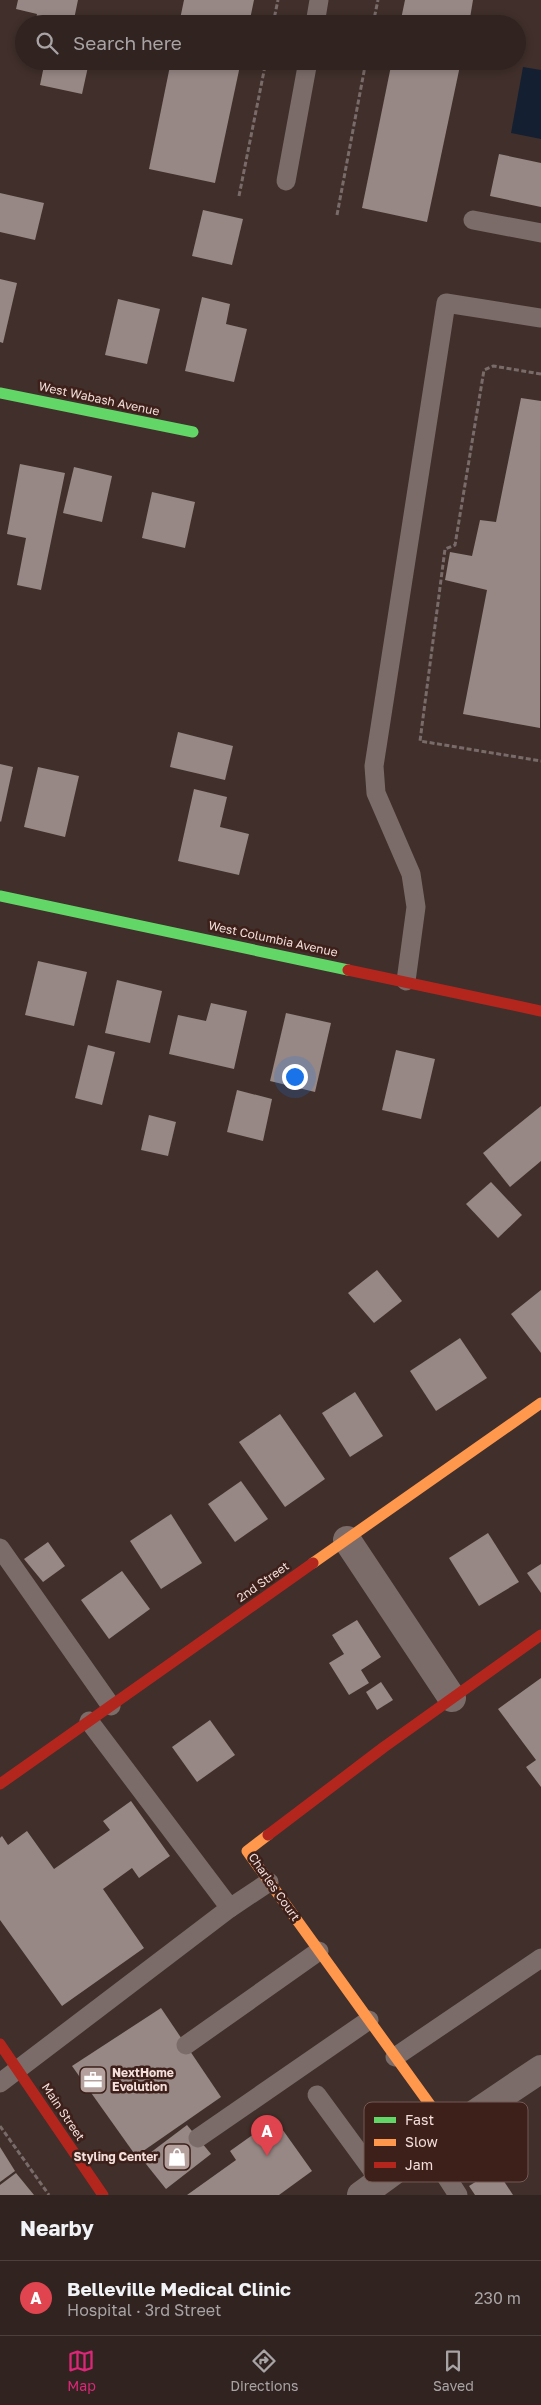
<!DOCTYPE html>
<meta charset="utf-8">
<style>
body{margin:0;font-family:"Golos Text",sans-serif;background:#382b29;color:#f1f3f6}
.you{position:absolute;left:294px;top:1076px;width:18px;height:18px;margin:-12px;border:4px solid #fff;border-radius:50%;background:#1a73e8;box-shadow:0 0 0 8px #1a73e833}
.badge{display:grid;place-items:center;width:32px;height:32px;border-radius:50%;background:#db2777;color:#fff;font-size:16px;font-weight:700}
.pin{position:absolute;translate:-50% -41px;filter:drop-shadow(0 1px 2px #0008)}
.pin::after{content:'';position:absolute;top:26px;width:18px;height:15px;background:inherit;clip-path:polygon(0 0,100% 0,50% 100%)}
.list{margin:0;padding:0;list-style:none}
h2{display:flex;justify-content:space-between;align-items:center;height:65px;margin:0;padding:0 20px;font-size:21px}
h2 small{font-size:16px;font-weight:400;color:#a8a4a5}
.list li{display:grid;grid-template-columns:32px 1fr auto;gap:15px;align-items:center;box-sizing:border-box;height:75px;padding:0 20px;border-top:1px solid #4b403e}
.list b{display:block;font-size:19px;white-space:nowrap}
.list p{margin:0;font-size:16px;white-space:nowrap;color:#a8a4a5}
.list em{font-size:16px;font-style:normal;color:#a8a4a5}
.icon{flex:none;width:28px;height:28px;fill:none;stroke:currentColor;stroke-width:2;stroke-linecap:round;stroke-linejoin:round}
.map{position:relative;flex:none;width:541px;height:2195px;overflow:hidden}
.search{position:absolute;background:#302320;box-shadow:0 2px 8px #0003;left:15px;right:15px;top:15px;height:55px;display:flex;align-items:center;gap:12px;box-sizing:border-box;padding:0 18px;border-radius:28px;color:#a8a4a5;font-size:19px}
.sheet{height:140px;background:#302320}
nav{display:flex;justify-content:space-around;align-items:center;box-sizing:border-box;height:70px;border-top:1px solid #4b403e;background:#302320;font-size:14px;color:#a8a4a5}
nav a{display:grid;justify-items:center;gap:2px}
nav .on{color:#db2777}
.map>svg:first-child{display:block}
</style>
<div class="map">
<svg width="541" height="2195" viewBox="0 0 541 2195">
<rect width="100%" height="100%" fill="#402f2b"/>
<polygon fill="#142031" points="523,67 541,70 541,139 511,133"/>
<g fill="#978885">
<polygon points="18,0 78,0 73,24 35,24 37,14 16,9"/>
<polygon points="184,0 254,0 249,24 179,24"/>
<polygon points="405,0 473,0 469,24 400,24"/>
<polygon points="45,61 89,62 82,94 40,85"/>
<polygon points="171,61 241,61 215,183 149,169"/>
<polygon points="392,61 461,61 427,222 362,208"/>
<polygon points="499,154 541,163 541,207 490,196"/>
<polygon points="0,193 44,203 35,240 0,232"/>
<polygon points="203,210 243,219 232,265 192,256"/>
<polygon points="0,279 17,283 3,343 0,342"/>
<polygon points="202,297 230,304 226,324 247,329 234,382 185,371"/>
<polygon points="118,299 160,309 147,364 105,355"/>
<polygon points="521,398 541,401 540,728 463,714 487,590 445,580 450,552 472,556 480,520 496,522"/>
<polygon points="20,464 65,473 41,590 17,585 26,538 7,534"/>
<polygon points="74,467 112,476 102,522 63,513"/>
<polygon points="152,492 195,502 185,548 142,538"/>
<polygon points="178,732 233,746 225,780 170,767"/>
<polygon points="0,764 13,767 1,822 0,821"/>
<polygon points="38,767 79,776 65,837 24,827"/>
<polygon points="194,789 227,797 220,827 249,834 239,875 178,861"/>
<polygon points="38,961 87,972 74,1026 25,1015"/>
<polygon points="117,980 162,991 150,1043 105,1033"/>
<polygon points="211,1003 247,1011 234,1069 169,1054 178,1015 206,1021"/>
<polygon points="286,1013 331,1023 315,1092 270,1081"/>
<polygon points="88,1045 115,1052 102,1105 75,1098"/>
<polygon points="396,1050 435,1059 421,1119 382,1110"/>
<polygon points="237,1090 272,1099 263,1141 227,1132"/>
<polygon points="541,1106 541,1161 510,1187 483,1153"/>
<polygon points="149,1115 176,1122 168,1156 141,1150"/>
<polygon points="491,1182 522,1215 498,1238 466,1204"/>
<polygon points="377,1270 402,1301 374,1323 348,1293"/>
<polygon points="541,1290 541,1353 511,1314"/>
<polygon points="460,1338 487,1378 436,1411 410,1371"/>
<polygon points="355,1392 383,1436 350,1457 322,1413"/>
<polygon points="280,1414 325,1479 285,1507 239,1442"/>
<polygon points="241,1481 268,1519 235,1542 208,1504"/>
<polygon points="171,1514 202,1563 161,1589 130,1541"/>
<polygon points="488,1533 519,1582 479,1606 449,1558"/>
<polygon points="48,1542 65,1566 43,1582 24,1559"/>
<polygon points="541,1564 541,1593 527,1573"/>
<polygon points="122,1571 150,1609 109,1639 81,1600"/>
<polygon points="357,1620 381,1657 361,1670 369,1683 349,1695 329,1663 344,1654 332,1635"/>
<polygon points="541,1678 541,1787 526,1767 536,1760 498,1709"/>
<polygon points="381,1682 393,1700 377,1710 366,1692"/>
<polygon points="210,1720 235,1755 197,1782 172,1747"/>
<polygon points="131,1801 170,1856 139,1878 132,1868 103,1889 144,1948 62,2006 0,1920 0,1838 2,1836 8,1845 27,1831 54,1869 110,1830 103,1821"/>
<polygon points="161,2008 221,2097 136,2156 72,2066"/>
<polygon points="275,2119 312,2171 279,2195 187,2195 236,2160 230,2151"/>
<polygon points="187,2125 211,2154 166,2189 142,2159"/>
<polygon points="0,2147 15,2171 0,2182"/>
<polygon points="496,2169 513,2195 475,2195 469,2186"/>
<polygon points="16,2173 34,2195 0,2195 0,2185"/>
</g>
<g fill="none" stroke-linecap="round" stroke-linejoin="round">
<g stroke="#796b69" stroke-width="3" stroke-dasharray="5 2.5" stroke-linecap="butt">
<polyline points="273,24 278,0"/>
<polyline points="373,24 378,0"/>
<polyline points="239,196 266,61"/>
<polyline points="337,215 366,61"/>
<polyline points="541,374 493,366 484,370 455,545 445,549 420,741 541,761"/>
<polyline points="0,2126 49,2195"/>
</g>
<g stroke="#7b6c69" stroke-width="19">
<polyline points="315,24 319,0"/>
<polyline points="286,181 308,61"/>
<polyline points="473,220 541,233"/>
<polyline points="406,981 416,907 411,874 376,793 374,766 446,303 541,318"/>
<polyline points="0,1548 111,1706"/>
<polyline points="89,1721 230,1908 269,1882"/>
<polyline points="186,2045 319,1951"/>
<polyline points="395,2057 541,1958"/>
<polyline points="0,2083 230,1908"/>
<polyline points="317,2095 380,2181"/>
<polyline points="198,2138 369,2020"/>
<polyline points="427,2147 458,2195"/>
</g>
<g stroke="#7b6c69" stroke-width="28">
<polyline points="347,1540 452,1698"/>
<polyline points="361,2195 449,2131 541,2069"/>
</g>
<g stroke="#63d668" stroke-width="11">
<polyline points="0,393 193,432"/>
<polyline points="0,896 348,970"/>
</g>
<g stroke="#ff974d" stroke-width="11">
<polyline points="313,1563 541,1403"/>
<polyline points="268,1835 247,1851 449,2131"/>
</g>
<g stroke="#b3261e" stroke-width="11">
<polyline points="348,970 541,1011"/>
<polyline points="0,1784 313,1563"/>
<polyline points="268,1835 384,1747 541,1635"/>
<polyline points="0,2044 103,2195"/>
</g>
</g>
<defs>
<symbol id="office-square" viewBox="-11 -11 22 22"><rect x="-9" y="-9" width="18" height="18" rx="4" fill="#b4a19d" stroke="#3d201a"/><path d="M-6-3h4V-5.5h4V-3h4V5H-6ZM-1-4.5V-3h2v-1.5ZM-6 0V1H6V0Z" fill="#fff"/></symbol>
<symbol id="shop-square" viewBox="-11 -11 22 22"><rect x="-9" y="-9" width="18" height="18" rx="4" fill="#b4a19d" stroke="#3d201a"/><path d="M-5-2.5h2.3a2.7 3.5 0 0 1 5.4 0H5L5.5 6h-11ZM-1.5-2.5h3a1.5 2.3 0 0 0-3 0Z" fill="#fff"/></symbol>
</defs>
<g fill-rule="evenodd">
<use href="#office-square" x="77" y="2064" width="32" height="32"/>
<use href="#shop-square" x="161" y="2141" width="32" height="32"/>
</g>
<g text-anchor="middle" stroke-width="5" stroke-linejoin="round" paint-order="stroke">
<g font-size="12" fill="#f3deda" stroke="#3d201a">
<text transform="translate(99 399) rotate(12)" y="4">West Wabash Avenue</text>
<text transform="translate(273 939) rotate(12)" y="4">West Columbia Avenue</text>
<text transform="translate(263 1582) rotate(-35)" y="4">2nd Street</text>
<text transform="translate(274 1887) rotate(55)" y="4">Charles Court</text>
<text transform="translate(63 2112) rotate(56)" y="4">Main Street</text>
</g>
<g font-size="12" font-weight="bold" fill="#f3deda" stroke="#3d201a" text-anchor="start">
<text x="112" y="2077">NextHome<tspan x="112" dy="14">Evolution</tspan></text>
<text x="158" y="2161" text-anchor="end">Styling Center</text>
</g>
</g>
<rect x="364" y="2102" width="164" height="80" rx="8" fill="#3d201a" stroke="#745954" stroke-width="1"/>
<rect x="374" y="2117" width="22" height="6" fill="#63d668"/>
<rect x="374" y="2139" width="22" height="7" fill="#ff974d"/>
<rect x="374" y="2162" width="22" height="6" fill="#b3261e"/>
<g font-size="14" fill="#f3deda">
<text x="405" y="2125">Fast</text>
<text x="405" y="2147">Slow</text>
<text x="405" y="2170">Jam</text>
</g>
</svg>
<div class="you"></div>
<div class="pin badge" style="left:267px;top:2156px;background:#e0444e">A</div>
<div class="search"><svg class="icon" aria-label="search" viewBox="0 0 24 24"><circle cx="10" cy="10" r="6"/><path d="M15 15l6 6"/></svg>Search here</div>
</div>
<section class="sheet">
<h2>Nearby<small></small></h2>
<ul class="list">
<li><span class="badge" style="background:#e0444e">A</span><div><b>Belleville Medical Clinic</b><p>Hospital · 3rd Street</p></div><em>230 m</em></li>
</ul>
</section>
<nav>
<a class="on"><svg class="icon" aria-label="map" viewBox="0 0 24 24"><path d="M3 6l6-2 6 2 6-2v14l-6 2-6-2-6 2zM9 4v14M15 6v14"/></svg>Map</a>
<a><svg class="icon" aria-label="directions" viewBox="0 0 24 24"><path d="M12 3l9 9-9 9-9-9zM9 14v-3h6M13 9l2 2-2 2"/></svg>Directions</a>
<a><svg class="icon" aria-label="saved" viewBox="0 0 24 24"><path d="M7 4h10v16l-5-4-5 4z"/></svg>Saved</a>
</nav>
